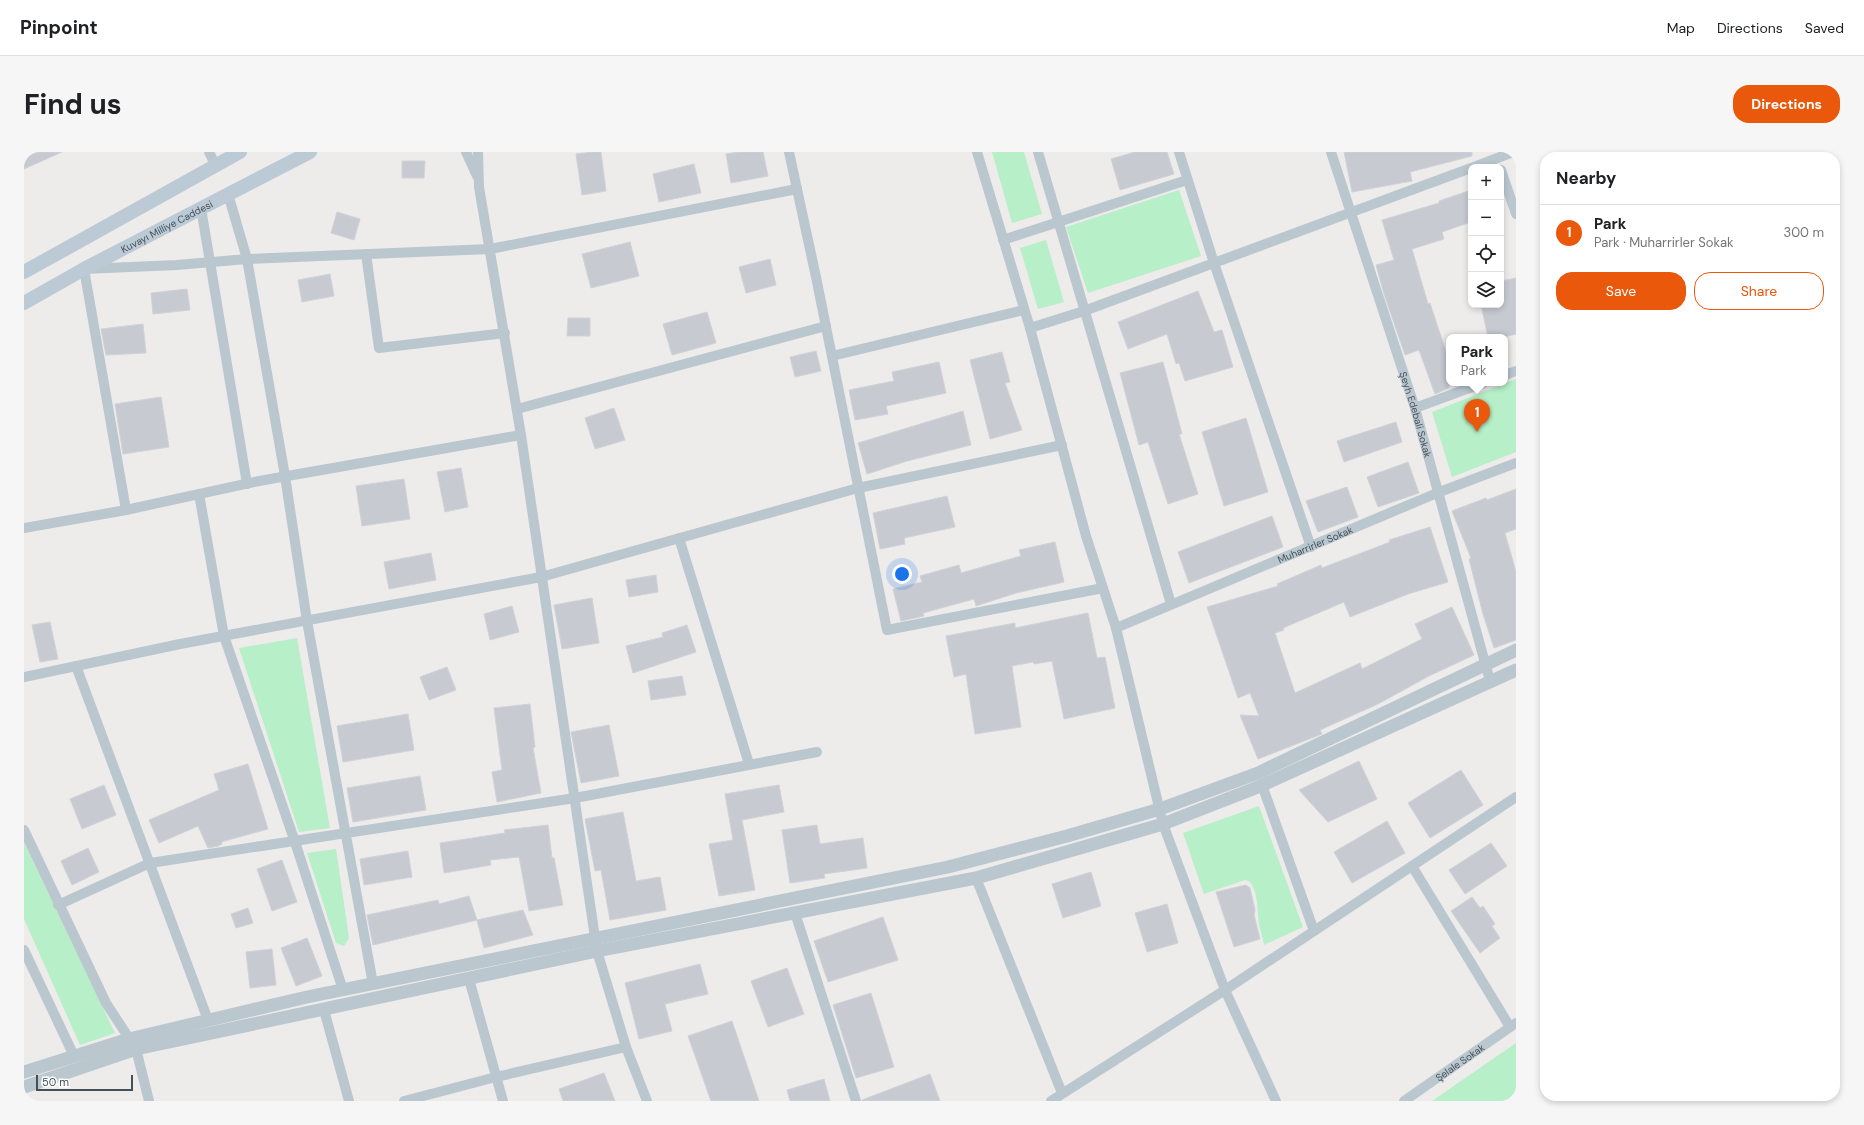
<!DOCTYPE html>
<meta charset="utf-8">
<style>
body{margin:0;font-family:"DM Sans",sans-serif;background:#f6f6f6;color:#202124}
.controls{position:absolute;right:12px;top:12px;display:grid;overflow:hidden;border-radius:8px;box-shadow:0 2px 6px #0003}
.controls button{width:36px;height:36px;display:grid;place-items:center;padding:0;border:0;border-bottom:1px solid #e0e0e0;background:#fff;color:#202124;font:20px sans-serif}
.scale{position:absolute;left:12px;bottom:10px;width:97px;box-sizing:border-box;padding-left:4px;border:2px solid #435059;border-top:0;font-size:11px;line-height:14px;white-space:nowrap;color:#435059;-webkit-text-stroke:3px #fff;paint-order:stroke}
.you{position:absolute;left:878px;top:422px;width:14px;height:14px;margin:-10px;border:3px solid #fff;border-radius:50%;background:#1a73e8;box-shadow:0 0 0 6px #1a73e833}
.badge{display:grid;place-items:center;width:26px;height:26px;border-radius:50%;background:#ea580c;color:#fff;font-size:13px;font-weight:700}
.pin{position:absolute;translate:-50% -33px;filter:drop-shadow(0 1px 2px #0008)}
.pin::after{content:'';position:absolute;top:21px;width:14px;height:12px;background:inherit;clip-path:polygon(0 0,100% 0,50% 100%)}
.popup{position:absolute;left:1422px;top:182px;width:62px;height:52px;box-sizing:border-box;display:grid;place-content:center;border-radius:8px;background:#fff;filter:drop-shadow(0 1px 3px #0005);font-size:13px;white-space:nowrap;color:#757577}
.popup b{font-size:15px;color:#202124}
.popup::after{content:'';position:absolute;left:50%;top:100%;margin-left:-8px;border:8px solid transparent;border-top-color:#fff}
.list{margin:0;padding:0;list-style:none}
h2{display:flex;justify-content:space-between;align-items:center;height:52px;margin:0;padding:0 16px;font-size:17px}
h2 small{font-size:13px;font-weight:400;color:#757577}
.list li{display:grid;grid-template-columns:26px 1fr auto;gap:12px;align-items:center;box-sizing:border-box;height:56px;padding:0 16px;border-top:1px solid #e0e0e0}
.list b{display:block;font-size:15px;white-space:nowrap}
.list p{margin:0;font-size:13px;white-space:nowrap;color:#757577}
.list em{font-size:13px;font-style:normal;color:#757577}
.actions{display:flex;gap:8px;padding:12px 16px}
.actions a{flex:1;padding:9px 0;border:1px solid #ea580c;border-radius:16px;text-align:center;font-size:14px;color:#ea580c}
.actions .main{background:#ea580c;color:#fff}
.icon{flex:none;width:22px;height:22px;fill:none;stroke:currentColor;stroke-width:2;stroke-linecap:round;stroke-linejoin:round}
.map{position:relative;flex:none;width:1492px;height:949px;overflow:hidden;border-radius:16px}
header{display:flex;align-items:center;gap:24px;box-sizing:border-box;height:56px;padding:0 20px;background:#fff;border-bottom:1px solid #e0e0e0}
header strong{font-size:19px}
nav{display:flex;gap:22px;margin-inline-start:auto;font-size:14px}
.intro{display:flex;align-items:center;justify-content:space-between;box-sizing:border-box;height:96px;padding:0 24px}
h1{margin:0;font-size:28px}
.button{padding:10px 18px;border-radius:16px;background:#ea580c;color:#fff;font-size:14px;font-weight:700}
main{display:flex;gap:24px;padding:0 24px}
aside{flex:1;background:#fff;border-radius:16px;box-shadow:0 2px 6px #0003}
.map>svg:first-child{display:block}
</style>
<header>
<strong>Pinpoint</strong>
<nav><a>Map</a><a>Directions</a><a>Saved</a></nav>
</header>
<div class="intro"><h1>Find us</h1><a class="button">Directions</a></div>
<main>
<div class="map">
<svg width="1492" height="949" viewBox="0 0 1492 949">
<rect width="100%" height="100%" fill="#eeebeb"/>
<g fill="#b6efc8">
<polygon points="968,0 1000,0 1018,62 988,71"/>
<polygon points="1155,38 1177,104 1064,141 1042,75"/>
<polygon points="1022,88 1040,150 1014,157 996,96"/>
<polygon points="1492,227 1492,300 1428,325 1408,260"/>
<polygon points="273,486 306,676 275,680 215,496"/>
<path d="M1235,654l44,121 -39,18c-1,-7 -4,-14 -5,-21 -2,-15 0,-31 -10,-43l-4,-1 -41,14 -21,-61z"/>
<polygon points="0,690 91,881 56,893 0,767"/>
<polygon points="312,697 325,786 320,794 312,791 283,701"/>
<polygon points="1492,891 1492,946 1488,949 1408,949"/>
</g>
<g fill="#c7cad0" stroke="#cfd2d7">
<polygon points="16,0 38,0 0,17 0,2"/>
<polygon points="569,0 577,0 582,39 558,43 552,2"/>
<polygon points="715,0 739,0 744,24 707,31 702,2"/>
<polygon points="1111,0 1143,0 1150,22 1096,38 1087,7"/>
<polygon points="1320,0 1448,0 1448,4 1386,20 1388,29 1328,40"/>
<polygon points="378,9 401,9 400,26 378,26"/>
<polygon points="670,12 677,41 635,50 629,22"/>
<polygon points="1447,38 1447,70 1418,80 1420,87 1388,97 1404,152 1406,151 1422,200 1425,199 1425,236 1411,242 1395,198 1381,203 1360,142 1352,113 1370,108 1358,68 1415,51 1415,49"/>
<polygon points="313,60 336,67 330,88 307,81"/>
<polygon points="606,90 615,124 567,136 558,102"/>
<polygon points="746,107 752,133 722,141 715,115"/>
<polygon points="306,122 310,144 278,150 274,128"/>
<polygon points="1492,126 1492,182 1480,185 1464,185 1457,153 1477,153 1477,129"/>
<polygon points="163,137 166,158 129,162 127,141"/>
<polygon points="1174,139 1190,180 1198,178 1209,215 1161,229 1155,211 1152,212 1143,182 1104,197 1094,170"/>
<polygon points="683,160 692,191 648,203 639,172"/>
<polygon points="544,166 566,166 566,184 543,184"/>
<polygon points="119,172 122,201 82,203 77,177"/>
<polygon points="792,199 797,219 771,225 766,205"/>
<polygon points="978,200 986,230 981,231 998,278 966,287 946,208"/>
<polygon points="915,210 922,241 862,254 864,262 831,268 825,238 870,229 868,220"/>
<polygon points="1139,210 1158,282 1155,282 1174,342 1144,352 1124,290 1115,293 1096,221"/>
<polygon points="137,245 145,295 99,302 91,252"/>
<polygon points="590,256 601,288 571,297 561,266"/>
<polygon points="939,259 947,293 883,309 843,322 834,291"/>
<polygon points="1222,266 1244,340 1200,354 1178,280"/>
<polygon points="1372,270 1378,290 1320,310 1313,289"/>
<polygon points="1384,310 1395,341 1354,355 1343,325"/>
<polygon points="437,316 444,355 421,360 413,320"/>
<polygon points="380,327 386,367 338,374 332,334"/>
<polygon points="1323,335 1334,365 1294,380 1282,349"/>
<polygon points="1492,337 1492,377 1481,381 1492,420 1492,488 1470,496 1459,462 1445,407 1447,406 1428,359 1462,346 1463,348"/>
<polygon points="923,344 931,375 880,386 881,392 856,397 849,361"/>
<polygon points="1248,364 1259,395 1165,431 1154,400"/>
<polygon points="1406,375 1424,430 1384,442 1326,465 1320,450 1259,476 1260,478 1251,481 1271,541 1336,511 1338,517 1398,487 1391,472 1428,455 1450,503 1405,524 1354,552 1296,578 1298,582 1234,607 1216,563 1235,564 1226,541 1214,546 1183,455 1254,434 1253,432 1297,413 1298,416 1366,390 1365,388"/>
<polygon points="1031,390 1040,430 992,441 952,454 950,447 899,461 900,464 877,469 869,437 898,430 896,424 935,413 937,421 997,404 995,398"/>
<polygon points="407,401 412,428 365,437 360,410"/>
<polygon points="632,423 634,440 605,445 602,428"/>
<polygon points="568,446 575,491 538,497 530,453"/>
<polygon points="488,454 495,480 466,488 460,462"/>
<polygon points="1064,461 1073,506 1081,505 1091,556 1040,567 1028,509 1010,512 1009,510 988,514 997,575 951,582 942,522 930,525 922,484 991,471 991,476"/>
<polygon points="26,470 34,507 16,510 8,473"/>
<polygon points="663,473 672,500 609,521 602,494 639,485 638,481"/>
<polygon points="423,515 432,538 405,548 396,525"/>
<polygon points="658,524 662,543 627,548 624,529"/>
<polygon points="506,552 511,595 509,596 517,641 473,650 468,620 478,618 470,556"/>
<polygon points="384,562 390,598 319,610 313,574"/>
<polygon points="585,573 595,624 557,631 547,580"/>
<polygon points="1335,609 1353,647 1304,670 1275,638"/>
<polygon points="224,612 244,677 197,690 198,692 194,694 184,696 174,674 135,691 125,668 195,638 190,622"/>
<polygon points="1437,618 1459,653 1406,686 1384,651"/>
<polygon points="396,624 402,658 329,670 323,636"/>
<polygon points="80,633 92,663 58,677 46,647"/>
<polygon points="755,633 760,660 718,668 731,738 695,744 685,692 709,688 701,642"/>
<polygon points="599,660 612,729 636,725 642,758 586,768 577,718 571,719 561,667"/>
<polygon points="1363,669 1381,701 1328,731 1310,700"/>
<polygon points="524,673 528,706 530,706 539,753 505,759 495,705 466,708 467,713 420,721 416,691 481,681 480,678"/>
<polygon points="793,673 796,692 839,686 843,716 800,722 801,726 766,731 758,678"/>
<polygon points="1467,691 1483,714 1441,742 1425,718"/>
<polygon points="64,696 75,720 48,733 37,709"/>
<polygon points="384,699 388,725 340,733 336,707"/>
<polygon points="258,708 273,750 248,759 233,717"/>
<polygon points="1067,720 1077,754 1039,766 1028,732"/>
<polygon points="1222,733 1226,736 1231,758 1230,763 1236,787 1210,795 1192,740"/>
<polygon points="445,744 453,768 349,793 343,763 414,748 415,752"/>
<polygon points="1448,745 1456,756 1459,754 1471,772 1468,774 1476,786 1456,801 1427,759"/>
<polygon points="1143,752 1154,791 1123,800 1111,761"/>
<polygon points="224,756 229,771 212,776 207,762"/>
<polygon points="499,758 509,783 460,796 453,768"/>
<polygon points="859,765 874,808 804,830 790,789"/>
<polygon points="283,786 298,824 272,834 257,796"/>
<polygon points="248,797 252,833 226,836 222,800"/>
<polygon points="676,812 684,842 641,852 648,879 615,887 601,831"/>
<polygon points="763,816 780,862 744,875 727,829"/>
<polygon points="847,841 870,915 832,926 809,853"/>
<polygon points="708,869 735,949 687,949 664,884"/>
<polygon points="580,921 591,949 539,949 535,937"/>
<polygon points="906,922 916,949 838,949 838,948"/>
<polygon points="800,927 806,949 766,949 763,938"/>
</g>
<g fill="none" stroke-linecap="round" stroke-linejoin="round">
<g stroke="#bbc7cf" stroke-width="10">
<polyline points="185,0 192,14"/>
<polyline points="442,0 453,24"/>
<polyline points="454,0 455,35 497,283 573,799 602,895 623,949"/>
<polyline points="765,0 792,125 863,478 1079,436"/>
<polyline points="953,0 1006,176 1062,384 1092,476 1139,672 1201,838 1252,949"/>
<polyline points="1014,0 1147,452"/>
<polyline points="1155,0 1190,111 1287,395"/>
<path id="s1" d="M1307,0l84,256 75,273"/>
<polyline points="1450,15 1489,0"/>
<polyline points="1477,18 1492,62"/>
<polyline points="204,42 223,107 261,324 283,469 349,832"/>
<polyline points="177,56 223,332"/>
<polyline points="979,88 1163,28"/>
<polyline points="342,102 355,196 481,181"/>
<polyline points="1006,176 1060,159 1447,16"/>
<polyline points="808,204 1000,158"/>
<polyline points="1481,223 1492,219"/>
<polyline points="1391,256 1459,231"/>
<polyline points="493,257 802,174"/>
<polyline points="175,342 200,484 271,690 319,838"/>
<polyline points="102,358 60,117 153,113 223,107 466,97 773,37"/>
<polyline points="0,376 102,358 235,329 497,283"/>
<polyline points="655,386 725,612"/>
<path id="s2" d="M1092,476l321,-135 79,-30"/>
<polyline points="52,514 184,868"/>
<polyline points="0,525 156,492 517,425 834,336 1038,293"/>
<polyline points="1238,633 1290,779"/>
<polyline points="0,678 82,851 112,897 125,949"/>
<polyline points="1388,714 1486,875"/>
<polyline points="952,726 1038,941"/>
<polyline points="34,753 126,711 551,646 793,600"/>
<polyline points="771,761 832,949"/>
<polyline points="0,798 50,904"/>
<polyline points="445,827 479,949"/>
<polyline points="300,858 325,949"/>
<polyline points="380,949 472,925 602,895"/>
<polyline points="1027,949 1201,838 1492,645"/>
<path id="s3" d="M1380,949l112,-78"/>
</g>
<g stroke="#bbc7cf" stroke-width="13">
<polyline points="0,920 105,887 283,845 924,715 1043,684 1136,657 1234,621 1492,498"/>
<polyline points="0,935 112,897 573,799 952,726 1139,672 1234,635 1492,518"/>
</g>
<g stroke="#bccad6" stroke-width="14">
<polyline points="0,120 216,0"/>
<path id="s4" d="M0,151l60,-34 226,-117"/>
</g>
</g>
<g text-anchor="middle" stroke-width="3" stroke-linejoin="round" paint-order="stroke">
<g font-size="10" fill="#435059" stroke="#fff">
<text dy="4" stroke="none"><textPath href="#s4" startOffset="162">Kuvayı Milliye Caddesi</textPath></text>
<text dy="4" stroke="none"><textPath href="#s1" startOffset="276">Şeyh Edebali Sokak</textPath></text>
<text dy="4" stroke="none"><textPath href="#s2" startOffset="216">Muharrirler Sokak</textPath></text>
<text dy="4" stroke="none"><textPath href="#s3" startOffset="68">Şelale Sokak</textPath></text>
</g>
</g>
</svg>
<div class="controls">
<button>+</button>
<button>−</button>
<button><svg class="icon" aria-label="locate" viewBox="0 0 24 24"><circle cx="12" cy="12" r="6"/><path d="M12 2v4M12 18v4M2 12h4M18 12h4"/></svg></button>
<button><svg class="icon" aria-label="layers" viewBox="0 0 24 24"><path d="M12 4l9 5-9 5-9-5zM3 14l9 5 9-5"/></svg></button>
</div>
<div class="scale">50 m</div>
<div class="you"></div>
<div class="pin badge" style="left:1453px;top:280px">1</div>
<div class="popup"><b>Park</b>Park</div>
</div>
<aside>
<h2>Nearby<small></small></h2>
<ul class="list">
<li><span class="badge">1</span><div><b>Park</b><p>Park · Muharrirler Sokak</p></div><em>300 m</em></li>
</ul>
<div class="actions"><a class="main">Save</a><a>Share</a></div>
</aside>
</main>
